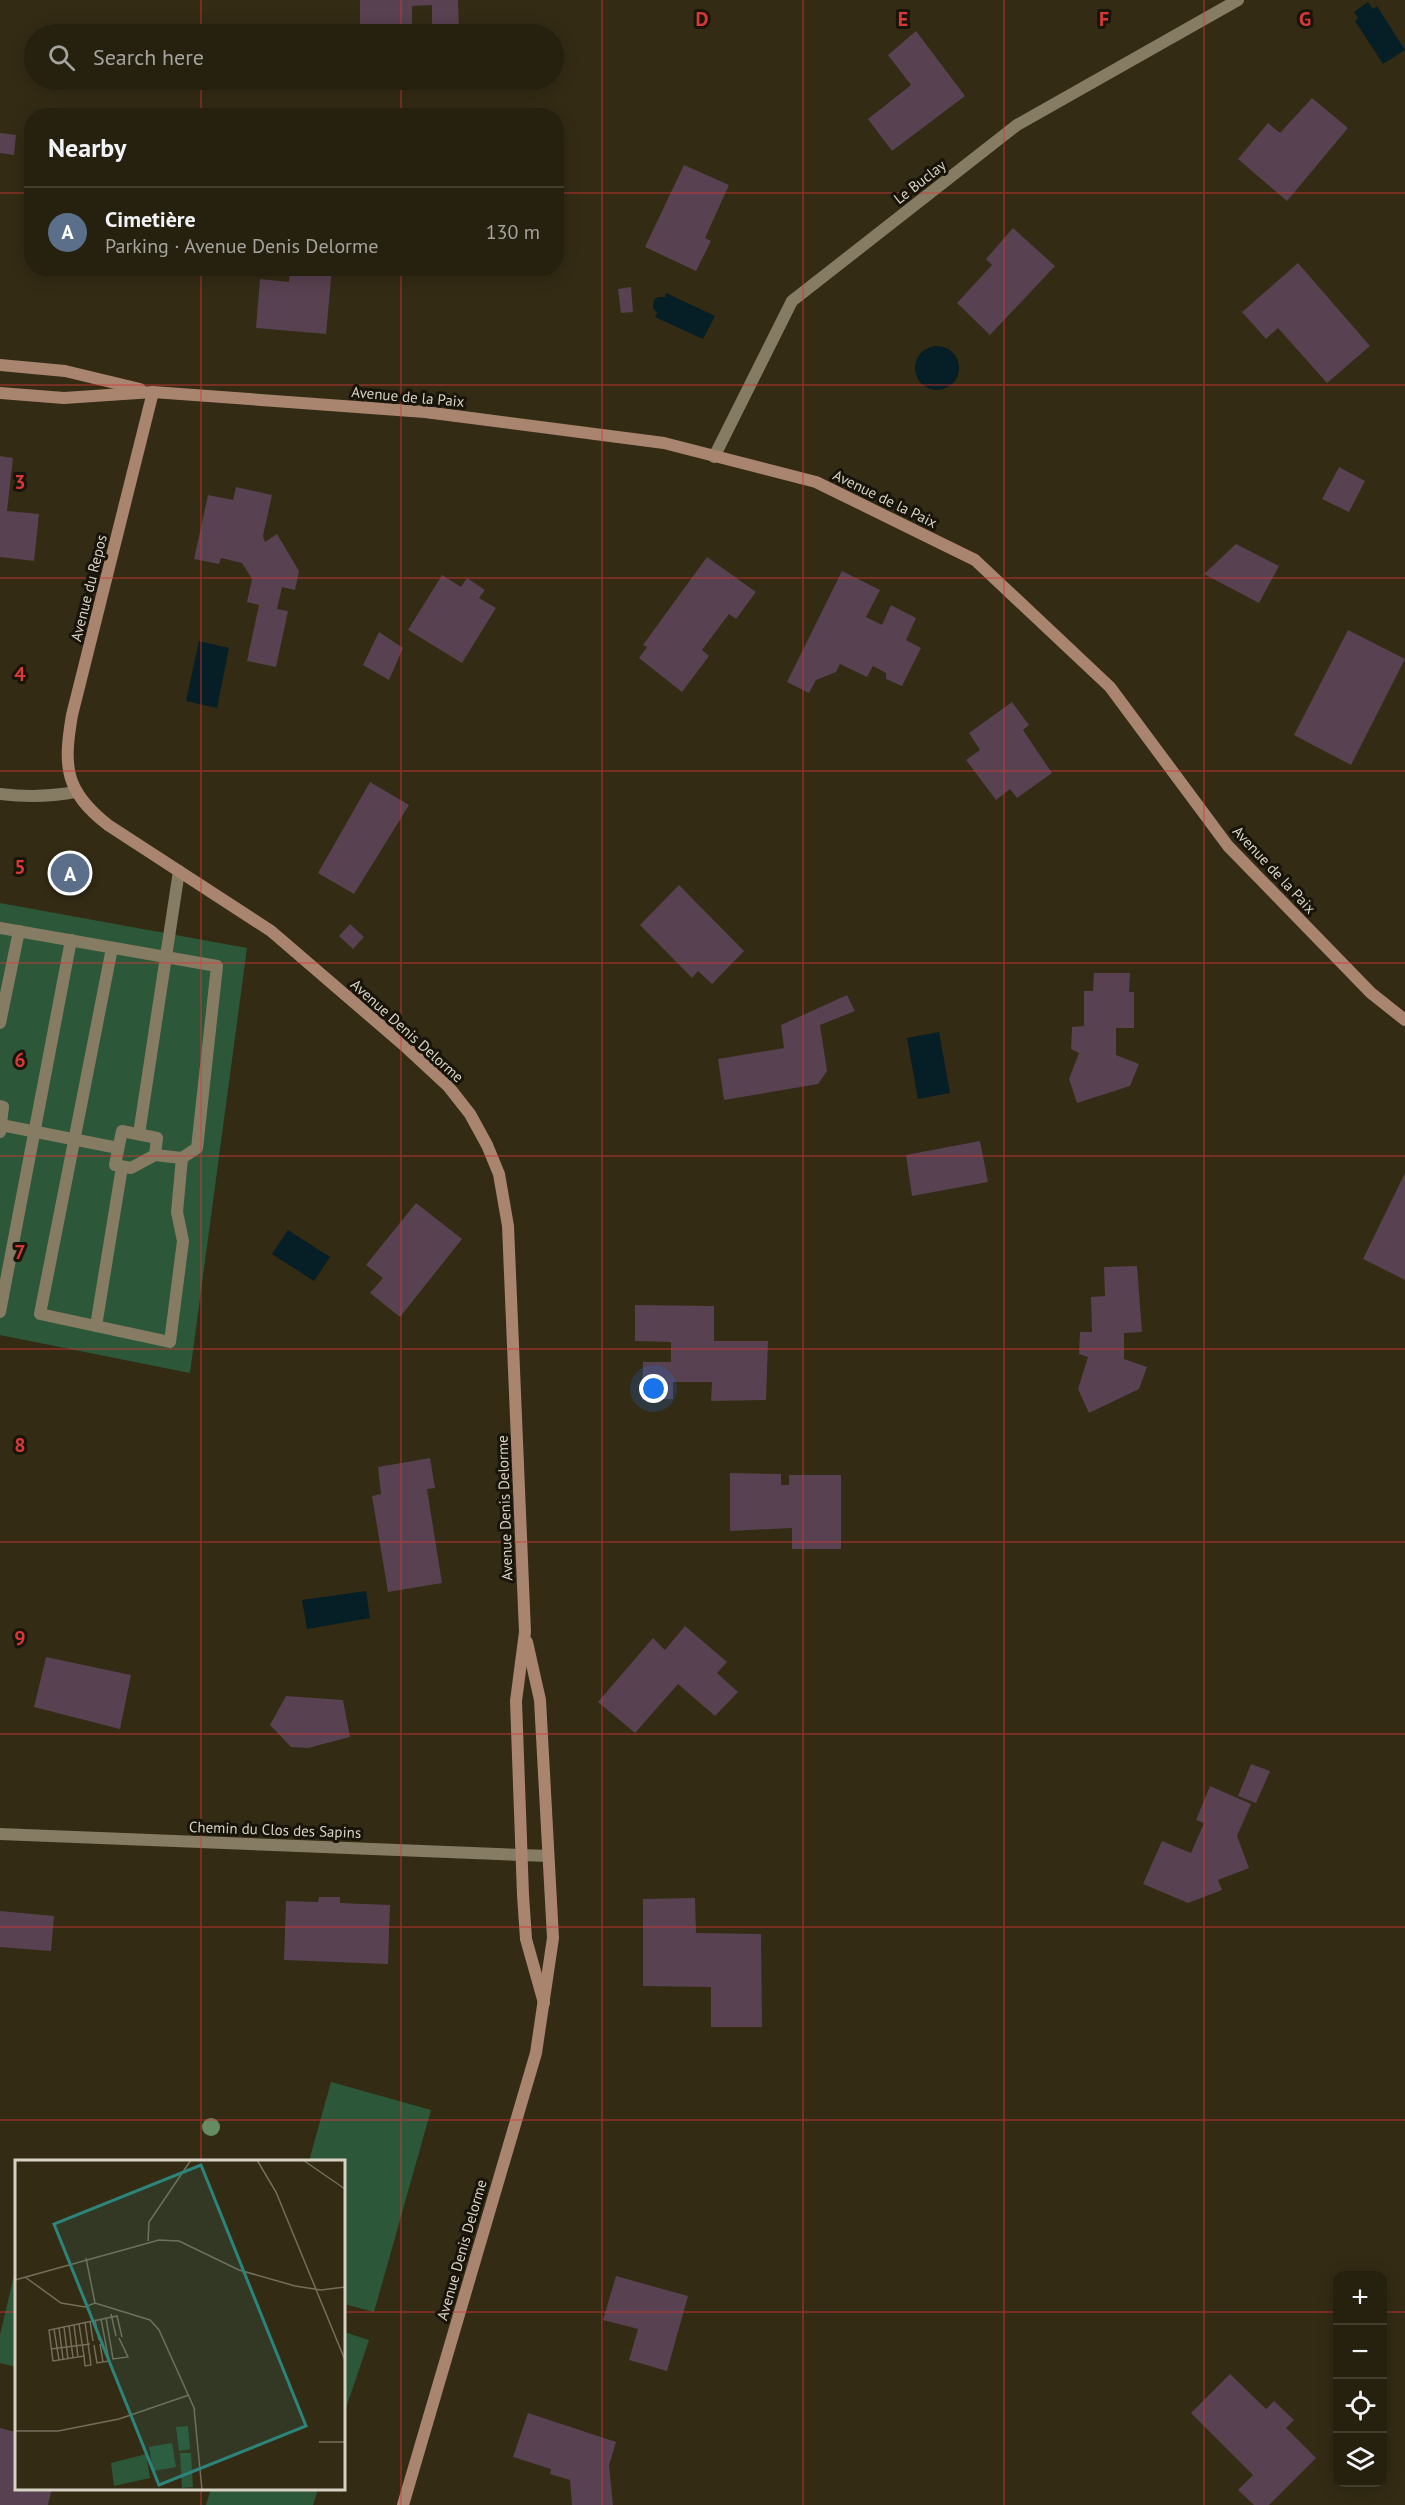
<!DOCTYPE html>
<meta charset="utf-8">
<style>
body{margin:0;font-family:"PT Sans",sans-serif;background:#322d1d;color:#f1f3f6}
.controls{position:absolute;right:18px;bottom:18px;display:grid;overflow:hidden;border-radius:12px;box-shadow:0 3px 15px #0003}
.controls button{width:54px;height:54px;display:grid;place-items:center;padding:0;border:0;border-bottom:2px solid #423e2f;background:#26200f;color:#f1f3f6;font:30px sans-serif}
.you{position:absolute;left:654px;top:1389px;width:21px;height:21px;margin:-15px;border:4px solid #fff;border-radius:50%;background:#1a73e8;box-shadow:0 0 0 9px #1a73e833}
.badge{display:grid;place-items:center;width:39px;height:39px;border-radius:50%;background:#b45309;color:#fff;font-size:20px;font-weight:700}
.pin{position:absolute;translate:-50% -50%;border:3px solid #fff;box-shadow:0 2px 6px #0006}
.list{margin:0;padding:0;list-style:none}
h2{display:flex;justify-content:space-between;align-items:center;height:78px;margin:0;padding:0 24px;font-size:26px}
h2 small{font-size:20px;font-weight:400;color:#a4a39e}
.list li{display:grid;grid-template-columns:39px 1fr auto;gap:18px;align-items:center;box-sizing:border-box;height:90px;padding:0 24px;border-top:2px solid #423e2f}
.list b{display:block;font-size:22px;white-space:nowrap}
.list p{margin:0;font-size:20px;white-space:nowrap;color:#a4a39e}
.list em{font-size:20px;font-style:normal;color:#a4a39e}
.icon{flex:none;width:33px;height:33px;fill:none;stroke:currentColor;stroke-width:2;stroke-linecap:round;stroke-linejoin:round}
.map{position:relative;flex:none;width:1405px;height:2505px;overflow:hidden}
.search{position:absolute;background:#26200f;box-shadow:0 3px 15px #0003;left:24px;top:24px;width:540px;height:66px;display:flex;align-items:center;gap:15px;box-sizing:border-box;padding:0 21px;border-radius:33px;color:#a4a39e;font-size:22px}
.panel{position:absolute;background:#26200f;box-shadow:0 3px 15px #0003;left:24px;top:108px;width:540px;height:168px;border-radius:24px}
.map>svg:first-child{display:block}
</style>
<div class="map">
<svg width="1405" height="2505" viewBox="0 0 1405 2505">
<rect width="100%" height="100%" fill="#332b14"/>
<g fill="#2c5839">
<polygon points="0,903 247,948 190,1373 0,1335"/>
<polygon points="331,2082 431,2110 374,2312 344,2304 344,2162 309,2161"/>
<polygon points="16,2267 16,2367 0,2363 0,2335"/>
<polygon points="344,2332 369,2340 344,2414"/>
<polygon points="211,2489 211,2488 318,2489 313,2505 206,2505"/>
</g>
<g fill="#061e25">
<polygon points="1368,2 1373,9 1377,6 1405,50 1383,64 1355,21 1358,18 1354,12"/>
<polygon points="666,293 715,316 703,339 655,317 657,313 653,308 654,300 658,297 665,297"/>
<circle cx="937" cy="368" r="22"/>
<polygon points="199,641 229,648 217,708 186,701"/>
<polygon points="939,1032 950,1093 918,1099 907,1038"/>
<polygon points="288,1230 330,1257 314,1281 272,1254"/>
<polygon points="366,1591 370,1618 307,1629 302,1600"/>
</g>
<g fill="#584150">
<polygon points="360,0 458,0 459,34 432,34 432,5 412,6 412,25 360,26"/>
<polygon points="916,31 965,96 892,151 868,119 911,85 888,55"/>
<polygon points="1312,98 1348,128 1287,201 1238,159 1268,123 1280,133"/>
<polygon points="0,133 16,135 14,155 0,153"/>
<polygon points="684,165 729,185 705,238 711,241 696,271 645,247"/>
<polygon points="1013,228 1055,266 990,335 957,303 992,265 986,259"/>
<polygon points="1298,263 1370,346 1327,383 1278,328 1266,339 1242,312"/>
<polygon points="290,268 332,268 326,334 256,328 260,279 289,282"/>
<polygon points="631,287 633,312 621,313 618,289"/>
<polygon points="0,456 13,458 7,511 39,514 34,561 0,557"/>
<polygon points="1339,467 1365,481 1349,512 1322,499"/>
<polygon points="236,487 272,495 263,536 265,542 277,534 299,571 295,590 282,587 277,609 288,611 276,667 247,661 259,605 247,602 252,579 242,563 221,558 219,564 194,559 208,495 233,500"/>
<polygon points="1236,544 1279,566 1259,603 1204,574"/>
<polygon points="707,557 756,592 736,619 729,614 702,650 709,656 682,692 639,658 647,647 643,645"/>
<polygon points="842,571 880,590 866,617 882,625 891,605 916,618 906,640 921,648 902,686 886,679 886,673 873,666 867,677 840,664 836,672 816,680 809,693 787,682"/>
<polygon points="442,575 461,587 467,578 485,590 479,598 496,608 462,663 408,630"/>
<polygon points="1348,630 1405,659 1351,765 1294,735"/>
<polygon points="379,632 403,648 389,680 363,665"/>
<polygon points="1012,702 1029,725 1023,730 1052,773 1017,798 1010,789 996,800 966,760 980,750 969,733"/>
<polygon points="370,782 409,805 354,894 318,873"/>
<polygon points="679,885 744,951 712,984 698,971 692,978 640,925"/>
<polygon points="350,924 364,937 353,949 339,936"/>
<polygon points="1094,973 1130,973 1129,992 1134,992 1134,1028 1116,1028 1116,1055 1139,1064 1130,1086 1077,1103 1069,1079 1079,1053 1071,1049 1072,1027 1084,1026 1084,991 1093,991"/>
<polygon points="847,995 855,1011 820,1025 827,1071 818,1084 724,1100 718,1059 784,1048 781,1025"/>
<polygon points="980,1141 988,1182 912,1196 906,1155"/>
<polygon points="1405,1173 1405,1280 1363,1259"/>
<polygon points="416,1203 462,1239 400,1317 370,1293 383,1278 366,1265"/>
<polygon points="1137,1266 1142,1332 1124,1333 1124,1359 1147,1367 1139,1389 1089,1413 1078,1389 1088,1357 1079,1354 1080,1332 1092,1332 1091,1297 1105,1296 1104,1267"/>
<polygon points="635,1305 714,1306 714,1341 768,1341 766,1400 711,1401 712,1382 673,1382 673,1399 642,1400 643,1362 671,1362 671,1342 635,1341"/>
<polygon points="430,1458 435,1488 427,1489 442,1583 388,1592 372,1496 381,1494 378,1467"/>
<polygon points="730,1473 781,1474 781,1485 789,1485 789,1475 841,1475 841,1549 792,1549 792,1528 730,1531"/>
<polygon points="685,1626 727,1662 717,1673 738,1692 715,1716 678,1684 635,1733 598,1702 653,1638 665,1650"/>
<polygon points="46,1657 131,1675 120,1729 34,1707"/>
<polygon points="286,1696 343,1700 350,1737 308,1748 291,1747 270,1725"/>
<polygon points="1251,1764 1270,1771 1256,1803 1238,1796"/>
<polygon points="1210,1786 1251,1804 1237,1836 1249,1868 1218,1880 1222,1890 1188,1903 1143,1884 1162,1841 1191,1853 1204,1823 1196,1820"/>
<polygon points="319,1897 340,1897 340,1903 390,1905 388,1964 284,1960 286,1901 318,1902"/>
<polygon points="695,1898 696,1933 761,1934 762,2027 711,2027 711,1987 643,1986 643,1899"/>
<polygon points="0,1911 54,1916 51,1951 0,1947"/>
<polygon points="616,2276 688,2296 667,2371 629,2360 638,2329 603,2320"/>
<polygon points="1230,2374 1266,2409 1274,2401 1294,2420 1286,2428 1316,2458 1269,2505 1254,2505 1238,2490 1253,2475 1191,2413"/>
<polygon points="528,2413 616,2442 609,2465 613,2505 572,2505 570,2480 550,2474 551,2469 513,2457"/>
<polygon points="0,2428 16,2432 16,2488 52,2488 48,2505 0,2505"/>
</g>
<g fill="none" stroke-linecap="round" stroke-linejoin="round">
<g stroke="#867c63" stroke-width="12">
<polyline points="714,457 792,301 1017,125 1238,0"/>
<path d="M0,794c26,3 49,3 75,-2"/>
<polyline points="0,928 217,966 197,1148 182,1158"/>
<polyline points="112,948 40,1314 170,1342 183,1241 177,1212 182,1158 155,1155"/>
<polyline points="0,1023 19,931"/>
<polyline points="0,1106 3,1107 0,1132"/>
<polyline points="1,1125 118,1148"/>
<polygon points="122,1131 157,1138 155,1155 131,1168 115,1165"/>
<polyline points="139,1134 179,871"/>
<polyline points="0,1312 71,940"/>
<polyline points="96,1326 122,1167"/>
</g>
<polyline stroke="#867c63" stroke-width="12" points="0,1834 548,1856"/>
<g stroke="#a9846f" stroke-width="12">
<polyline points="0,365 65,371 140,389"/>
<path d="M153,392l-81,323c-9,53 -7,76 36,110l163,106 136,117 41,38 22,28 17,31 12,29 9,52 17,406 -9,69 7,194 3,44 18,64"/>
<polyline points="0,393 64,398 153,392 425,412 664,443 816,482 975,560 1110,687 1228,846 1371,993 1405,1020"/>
<polyline points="403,2505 536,2053 553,1938 540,1700 527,1642"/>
</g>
</g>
<circle fill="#658c62" cx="211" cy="2127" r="9"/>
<path fill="none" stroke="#d63938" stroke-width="1.5" stroke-opacity="0.55" d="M201,0v34M401,0v34M602,0v2505M803,0v2505M1004,0v2505M1204,0v2505M201,80v36M401,80v36M0,193h32M556,193h849M201,268v1894M401,268v2237M0,385h1405M0,578h1405M0,771h1405M0,963h1405M0,1156h1405M0,1349h1405M0,1542h1405M0,1734h1405M0,1927h1405M0,2120h1405M0,2312h16M344,2312h994M1382,2312h23M201,2488v17"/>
<g text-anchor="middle" stroke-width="6" stroke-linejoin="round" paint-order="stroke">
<g font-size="15" fill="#d7d2c4" stroke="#18140a">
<text transform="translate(920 182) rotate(-38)" y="5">Le Buclay</text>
<text transform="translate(408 397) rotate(5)" y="5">Avenue de la Paix</text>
<text transform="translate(885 499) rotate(26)" y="5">Avenue de la Paix</text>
<text transform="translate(89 588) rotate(-76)" y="5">Avenue du Repos</text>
<text transform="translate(1274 870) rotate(47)" y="5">Avenue de la Paix</text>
<text transform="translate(407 1031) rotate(42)" y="5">Avenue Denis Delorme</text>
<text transform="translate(505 1508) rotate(-92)" y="5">Avenue Denis Delorme</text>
<text transform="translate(275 1830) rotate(2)" y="5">Chemin du Clos des Sapins</text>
<text transform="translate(462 2250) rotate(-74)" y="5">Avenue Denis Delorme</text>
</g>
</g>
<g transform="translate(15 2160)">
<rect width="330" height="330" fill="#332b14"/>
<path d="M173,266l2,23 -11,2 -3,-24zM157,283l4,24 -23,4 -4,-24zM165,293h11l2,34 -11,1zM131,294l4,24 -36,8 -3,-23z" fill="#2c5839"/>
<path fill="none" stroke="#756e5a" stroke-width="1.5" d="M242,0l19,32 69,168M288,0l42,29M133,81l1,-19 42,-62M71,98l9,45M10,117l36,26 24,4 10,-4 55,17 9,10 36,80M0,120l144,-40 20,1 60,29 56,16 26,4 24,-3M96,154l5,22M91,158l7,41 15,-2 -9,-19M80,160l4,20M75,161l3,20M70,162l6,43 -6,1 -1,-10 -31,5 -4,-31 68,-14 5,21M64,164l5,32M59,165l4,32M54,166l4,32M49,167l4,32M44,168l4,31M39,169l5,31M85,184l3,18M79,185l3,18 12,-2 -8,-42M36,189l39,-5M179,248l8,82M0,271h43l61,-12 70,-24M304,282h26"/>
<path fill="#2d847b" fill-opacity="0.15" stroke="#2d847b" stroke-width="3" d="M186,5l105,261 -147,59 -105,-261z"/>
<rect width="330" height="330" fill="none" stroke="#d7d2c4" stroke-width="3"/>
</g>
<g font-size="20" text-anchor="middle" font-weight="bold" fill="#d63938" stroke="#18140a" stroke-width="6" stroke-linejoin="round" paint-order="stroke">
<text x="702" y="26">D</text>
<text x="903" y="26">E</text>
<text x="1104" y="26">F</text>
<text x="1305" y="26">G</text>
<text x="20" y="489">3</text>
<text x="20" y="681">4</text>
<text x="20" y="874">5</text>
<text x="20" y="1067">6</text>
<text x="20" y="1259">7</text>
<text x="20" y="1452">8</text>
<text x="20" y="1645">9</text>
</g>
</svg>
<div class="controls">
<button>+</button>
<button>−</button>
<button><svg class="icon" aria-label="locate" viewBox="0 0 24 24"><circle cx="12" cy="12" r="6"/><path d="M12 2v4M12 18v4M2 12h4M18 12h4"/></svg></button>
<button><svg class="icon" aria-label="layers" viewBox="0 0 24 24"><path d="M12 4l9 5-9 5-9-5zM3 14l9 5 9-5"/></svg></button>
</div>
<div class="you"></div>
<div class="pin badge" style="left:70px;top:873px;background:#5c6f8a">A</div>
<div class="search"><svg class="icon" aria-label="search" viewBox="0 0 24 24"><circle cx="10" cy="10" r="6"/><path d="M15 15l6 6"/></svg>Search here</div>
<section class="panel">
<h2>Nearby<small></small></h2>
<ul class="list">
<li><span class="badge" style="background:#5c6f8a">A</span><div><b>Cimetière</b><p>Parking · Avenue Denis Delorme</p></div><em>130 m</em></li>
</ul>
</section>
</div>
